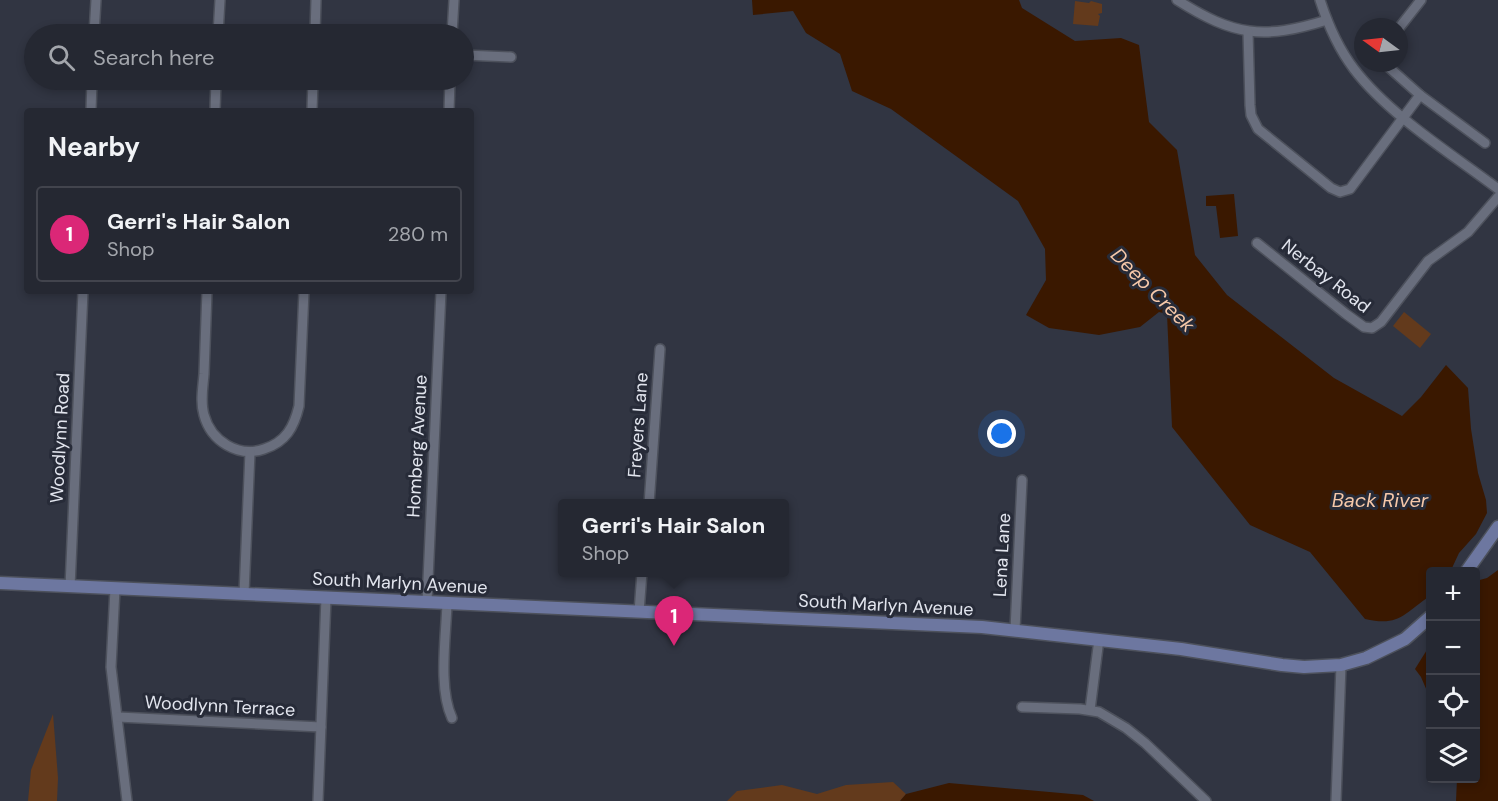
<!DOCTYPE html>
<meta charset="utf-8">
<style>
body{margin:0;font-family:"DM Sans",sans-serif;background:#2d303a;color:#f1f3f6}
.controls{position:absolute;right:18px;bottom:18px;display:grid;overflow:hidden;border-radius:6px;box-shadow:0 3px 9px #0003}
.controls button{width:54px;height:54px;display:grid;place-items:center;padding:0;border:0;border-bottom:2px solid #42444d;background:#252832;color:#f1f3f6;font:30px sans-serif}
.compass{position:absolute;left:1354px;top:18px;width:54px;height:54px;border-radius:50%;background:#252832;box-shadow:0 3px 9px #0003;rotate:285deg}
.you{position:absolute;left:1002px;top:434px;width:21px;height:21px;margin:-15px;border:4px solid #fff;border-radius:50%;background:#1a73e8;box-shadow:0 0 0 9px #1a73e833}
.badge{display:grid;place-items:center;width:39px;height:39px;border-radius:50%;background:#db2777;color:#fff;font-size:20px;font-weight:700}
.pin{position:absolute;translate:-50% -50px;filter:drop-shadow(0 2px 3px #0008)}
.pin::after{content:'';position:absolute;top:32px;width:21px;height:18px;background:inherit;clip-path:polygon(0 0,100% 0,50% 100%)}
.popup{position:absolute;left:558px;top:499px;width:231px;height:78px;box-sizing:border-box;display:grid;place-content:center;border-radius:6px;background:#252832;filter:drop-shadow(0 2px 4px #0005);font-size:20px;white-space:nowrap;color:#a3a6ac}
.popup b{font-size:22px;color:#f1f3f6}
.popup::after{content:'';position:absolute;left:50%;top:100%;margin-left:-12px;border:12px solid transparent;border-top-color:#252832}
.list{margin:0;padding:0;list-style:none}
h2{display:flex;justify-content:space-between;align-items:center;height:78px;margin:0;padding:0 24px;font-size:26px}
h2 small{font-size:20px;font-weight:400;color:#a3a6ac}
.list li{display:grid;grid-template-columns:39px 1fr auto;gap:18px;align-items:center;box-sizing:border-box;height:96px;margin:0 12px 12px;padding:0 12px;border:2px solid #42444d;border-radius:6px}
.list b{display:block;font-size:22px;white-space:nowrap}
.list p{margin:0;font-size:20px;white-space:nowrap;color:#a3a6ac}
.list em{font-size:20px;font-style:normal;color:#a3a6ac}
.icon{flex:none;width:33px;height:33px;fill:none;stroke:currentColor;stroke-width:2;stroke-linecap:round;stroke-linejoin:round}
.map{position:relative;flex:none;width:1498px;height:801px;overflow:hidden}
.search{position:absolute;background:#252832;box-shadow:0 3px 9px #0003;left:24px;top:24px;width:450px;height:66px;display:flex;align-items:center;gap:15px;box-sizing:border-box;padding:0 21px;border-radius:33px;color:#a3a6ac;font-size:22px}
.panel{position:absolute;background:#252832;box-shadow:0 3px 9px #0003;left:24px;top:108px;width:450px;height:186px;border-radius:6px}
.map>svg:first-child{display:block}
</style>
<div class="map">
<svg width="1498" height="801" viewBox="0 0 1498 801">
<rect width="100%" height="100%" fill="#313542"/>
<g fill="#633a1c">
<polygon points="1075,1 1089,3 1091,1 1102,4 1102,13 1098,14 1100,16 1098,26 1073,24"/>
<polygon points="1404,312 1431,334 1420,348 1393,326"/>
<polygon points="53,714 58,778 57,801 28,801 31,770"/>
<polygon points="893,782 906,794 900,801 727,801 737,791 782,785 817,794 846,785"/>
</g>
<g fill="#3a1800">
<path d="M752,0h267l3,8 53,33 46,-3 18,7 10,77 28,28 18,105 32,40 107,83 68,38 19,-19 25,-32 22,23 3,41 7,44 8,27 1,13 -11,21 -17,19 -7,15 5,3 -27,1v24c-26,17 -30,31 -65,23l-55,-67 -60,-27 -78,-98 -5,-113 -8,-2 -19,15 -41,8 -50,-7 -23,-13 20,-35 -1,-31 -27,-48 -127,-92 -39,-18 -12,-37 -34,-21 -13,-22 -40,4z"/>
<polygon points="1234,194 1238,236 1220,238 1216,206 1206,206 1206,196"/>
<polygon points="1498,570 1498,801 1456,801 1457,779 1476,778 1476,581 1487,578"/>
<polygon points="1430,645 1430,698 1421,677 1415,669"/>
<polygon points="949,783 1083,795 1094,801 900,801 906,794"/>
</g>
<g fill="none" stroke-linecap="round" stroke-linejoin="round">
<defs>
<g id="street">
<path d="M1177,0c57,36 86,40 150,20"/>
<path d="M1320,0c8,25 18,48 34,69 35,46 98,85 144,120"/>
<polyline points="1399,28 1421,0"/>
<polyline points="1248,32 1250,105 1251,115 1258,129 1331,188 1340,192 1350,189 1420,95"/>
<polyline points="94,34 96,0"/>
<polyline points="218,34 220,0"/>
<polyline points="315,34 316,0"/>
<polyline points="452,34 454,0"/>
<polyline points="464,55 511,57"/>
<polyline points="1384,63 1420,95 1485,143"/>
<polyline points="91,111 92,80"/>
<polyline points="215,111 216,80"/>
<polyline points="312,111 313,80"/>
<polyline points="449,111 450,80"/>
<polyline points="1257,243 1346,314 1364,327 1372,328 1381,322 1428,261 1468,232 1498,197"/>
<path d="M207,291c-1,28 -2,55 -3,83 -1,13 -4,28 0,41 7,26 34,43 60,34 22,-7 30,-22 35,-43l5,-115"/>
<polyline points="649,504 660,349"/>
<polyline points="70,587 83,291"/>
<polyline points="115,589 111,667 127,801"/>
<polyline points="244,594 250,452"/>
<polyline points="427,602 441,291"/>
<path d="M447,603c-1,34 -9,85 5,115"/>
<polyline points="639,612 642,572"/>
<polyline points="1015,630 1022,480"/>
<polyline points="1022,707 1080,709 1099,712 1126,728 1145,743 1206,801"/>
<polyline points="1090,710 1099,639"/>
<polyline points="118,717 321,727"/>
<polyline points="318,801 326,598"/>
<polyline points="1336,801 1341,665"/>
</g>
<g id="secondary">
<polyline points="1466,572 1498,527"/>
<polyline points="0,583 982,627 1181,649 1282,665 1304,667 1341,665 1366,658 1405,639 1430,617"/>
</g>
</defs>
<use href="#street" stroke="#4d515c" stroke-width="12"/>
<use href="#secondary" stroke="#4d515c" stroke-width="15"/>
<use href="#street" stroke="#696e7d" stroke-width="9"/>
<use href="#secondary" stroke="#6d77a0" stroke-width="12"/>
</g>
<g text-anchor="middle" stroke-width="6" stroke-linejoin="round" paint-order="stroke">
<g font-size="18" fill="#e2e5ee" stroke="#272b38">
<text transform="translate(1326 276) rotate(38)" y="6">Nerbay Road</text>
<text transform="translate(638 425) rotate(-86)" y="6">Freyers Lane</text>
<text transform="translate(60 438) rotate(-87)" y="6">Woodlynn Road</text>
<text transform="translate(417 446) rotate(-87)" y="6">Homberg Avenue</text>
<text transform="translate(1002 555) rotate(-87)" y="6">Lena Lane</text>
<text transform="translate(400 583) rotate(3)" y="6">South Marlyn Avenue</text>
<text transform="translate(886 605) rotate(3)" y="6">South Marlyn Avenue</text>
<text transform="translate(220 706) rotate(3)" y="6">Woodlynn Terrace</text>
</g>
<g font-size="20" font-style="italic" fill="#f6c8a9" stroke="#272b38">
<text transform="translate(1153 290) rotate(45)" y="7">Deep Creek</text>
<text x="1380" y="507">Back River</text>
</g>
</g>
</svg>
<div class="controls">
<button>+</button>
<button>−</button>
<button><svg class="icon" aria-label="locate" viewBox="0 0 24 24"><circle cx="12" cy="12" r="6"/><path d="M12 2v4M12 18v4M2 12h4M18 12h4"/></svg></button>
<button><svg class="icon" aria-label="layers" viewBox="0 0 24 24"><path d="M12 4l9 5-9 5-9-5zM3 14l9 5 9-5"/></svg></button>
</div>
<svg class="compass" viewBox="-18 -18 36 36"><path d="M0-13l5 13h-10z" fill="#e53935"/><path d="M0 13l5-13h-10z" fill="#a3a6ac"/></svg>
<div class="you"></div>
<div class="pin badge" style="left:674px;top:646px">1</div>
<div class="popup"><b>Gerri's Hair Salon</b>Shop</div>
<div class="search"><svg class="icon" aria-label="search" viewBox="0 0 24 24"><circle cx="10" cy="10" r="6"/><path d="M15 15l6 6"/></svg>Search here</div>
<section class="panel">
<h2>Nearby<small></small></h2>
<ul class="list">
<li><span class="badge">1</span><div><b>Gerri's Hair Salon</b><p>Shop</p></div><em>280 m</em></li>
</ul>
</section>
</div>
